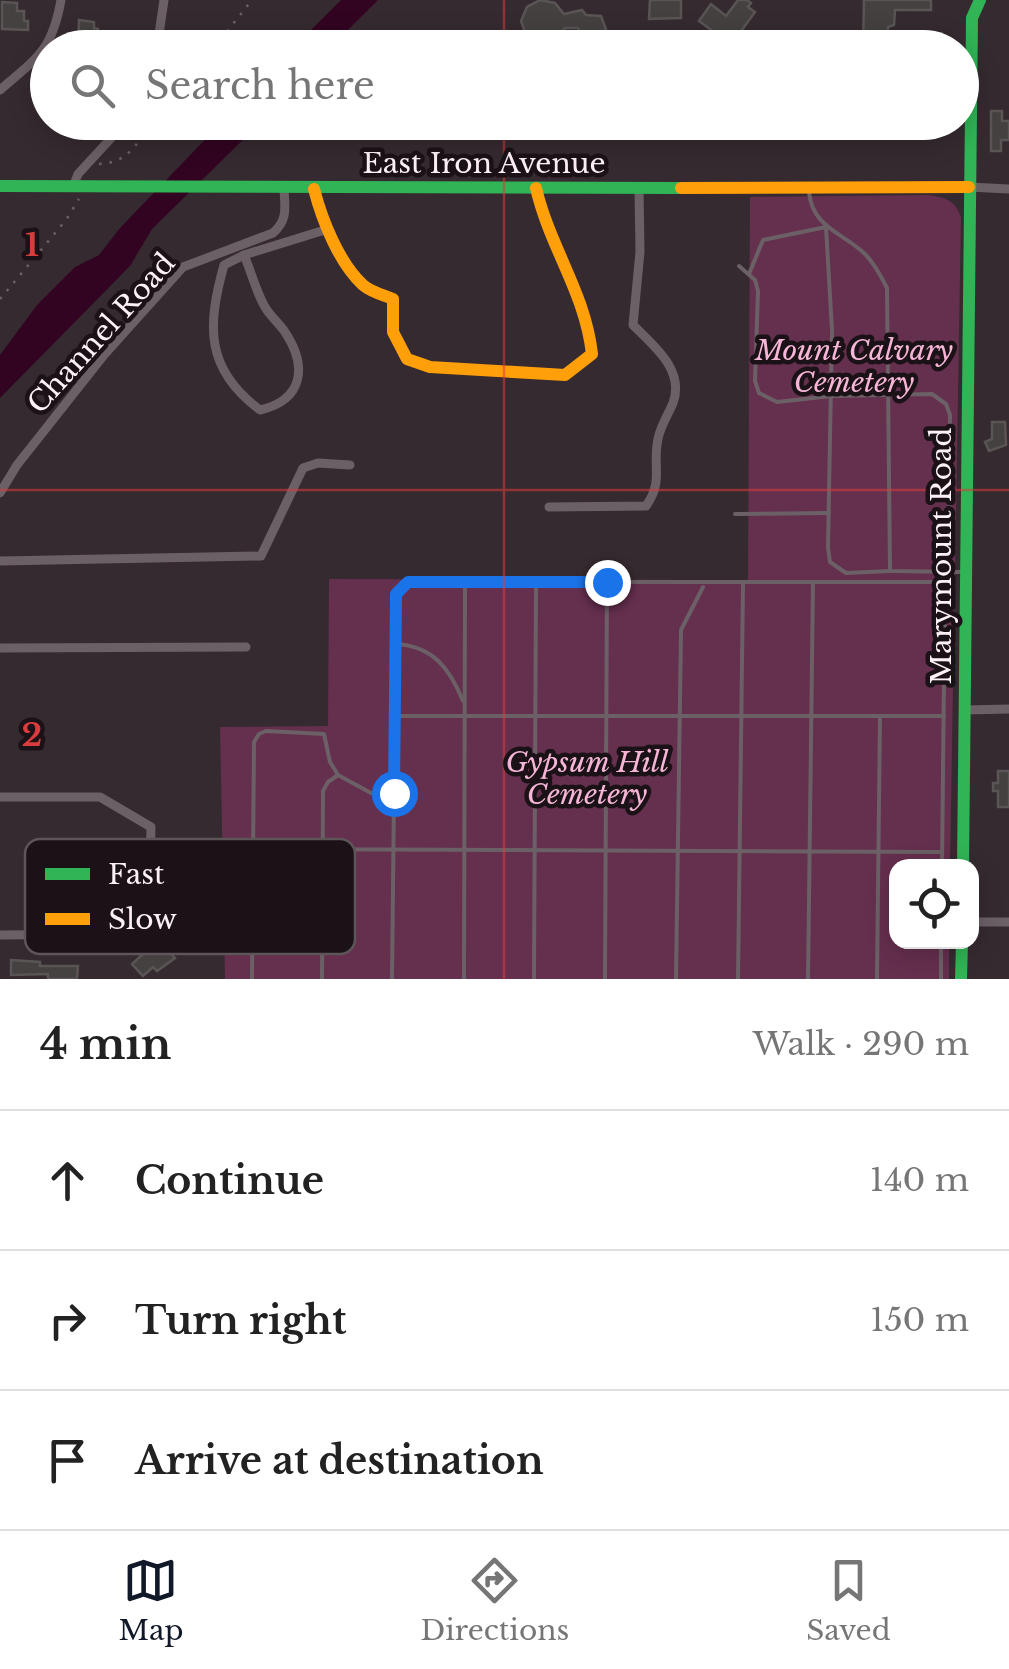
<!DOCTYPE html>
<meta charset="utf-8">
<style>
body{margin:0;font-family:"Libre Baskerville",serif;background:#f6f6f6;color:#222}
.controls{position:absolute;right:30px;bottom:30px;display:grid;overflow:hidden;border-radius:20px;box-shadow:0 5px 25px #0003}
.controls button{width:90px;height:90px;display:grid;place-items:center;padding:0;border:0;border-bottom:2px solid #e0e0e0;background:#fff;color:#222;font:50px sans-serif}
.stop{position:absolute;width:30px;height:30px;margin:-22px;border:8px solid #1a73e8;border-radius:50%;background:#fff}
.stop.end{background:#1a73e8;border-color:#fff;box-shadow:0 2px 10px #0008}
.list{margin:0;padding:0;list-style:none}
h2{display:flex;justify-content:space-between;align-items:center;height:130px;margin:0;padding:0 40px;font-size:42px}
h2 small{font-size:32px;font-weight:400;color:#767676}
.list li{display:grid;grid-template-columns:65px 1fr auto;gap:30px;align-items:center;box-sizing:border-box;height:140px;padding:0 40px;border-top:2px solid #e0e0e0}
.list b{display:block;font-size:38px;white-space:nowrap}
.list em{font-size:32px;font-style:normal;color:#767676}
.icon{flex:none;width:55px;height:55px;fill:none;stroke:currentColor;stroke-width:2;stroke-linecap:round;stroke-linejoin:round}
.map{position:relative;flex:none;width:1009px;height:979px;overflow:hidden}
.search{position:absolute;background:#fff;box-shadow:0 5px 25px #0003;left:30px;right:30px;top:30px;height:110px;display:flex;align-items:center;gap:25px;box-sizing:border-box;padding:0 35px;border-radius:55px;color:#767676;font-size:38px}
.sheet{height:550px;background:#fff}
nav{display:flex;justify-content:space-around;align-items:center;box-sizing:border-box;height:140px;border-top:2px solid #e0e0e0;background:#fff;font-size:28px;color:#767676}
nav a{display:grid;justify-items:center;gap:5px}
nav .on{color:#111827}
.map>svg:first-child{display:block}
</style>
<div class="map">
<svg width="1009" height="979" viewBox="0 0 1009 979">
<rect width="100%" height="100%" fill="#352a30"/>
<path fill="#652f4e" d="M929,195c17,3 26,5 32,22l-11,649h-54v76h53v37h-724l-5,-252 108,-1 1,-147 419,1 2,-383z"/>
<g fill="#320421">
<polygon points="341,0 378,0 331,47 294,47"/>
<polygon points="221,123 260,123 152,229 130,266 0,398 0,355 37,305 75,267 99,255 120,228"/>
</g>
<g fill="#464141" stroke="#595554" stroke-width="2.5">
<polygon points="540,0 555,3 564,14 582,10 586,15 601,16 606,29 594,39 581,36 578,28 565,28 551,43 537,43 526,35 521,21 527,7"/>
<polygon points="650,0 681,0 681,18 649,19"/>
<polygon points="738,0 747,0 751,3 748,7 755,12 736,38 742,43 740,48 703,48 714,32 699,21 711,4 726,16"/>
<polygon points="864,0 931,0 931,10 895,10 894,25 888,27 888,40 897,40 897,48 863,48"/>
<polygon points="2,2 17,3 17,11 24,11 24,21 28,21 28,30 2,29"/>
<polygon points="79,20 94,22 94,28 98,29 96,46 78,48"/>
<polygon points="991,111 1002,111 1002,121 1009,121 1009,140 1001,140 1001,151 991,151"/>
<polygon points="861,122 934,122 934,138 861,137"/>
<polygon points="992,422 1005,422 1006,445 989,451 985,442 992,439"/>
<polygon points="998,771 1009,771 1009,807 998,807 998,791 993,791 993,783 998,783"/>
<polygon points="158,940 175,958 157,971 153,967 143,976 132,964"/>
<polygon points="11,960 40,962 40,966 78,966 77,979 48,979 48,974 11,975"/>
</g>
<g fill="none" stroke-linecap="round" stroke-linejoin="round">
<g stroke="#6b6166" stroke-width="2.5" stroke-dasharray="2.5 8" stroke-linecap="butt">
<polyline points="214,48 252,0"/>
<path d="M99,164c29,-1 37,-20 54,-42"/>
<polyline points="0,299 66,220 79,199"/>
</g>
<g stroke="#6c6067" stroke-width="4">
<path d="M809,192c3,35 34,41 56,62 9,9 16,22 22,34l3,283 73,1"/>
<polyline points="739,266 755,280 758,291 755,381 759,393 777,402 831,396 932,394 946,404 950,415 949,572"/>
<polyline points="749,274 763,240 826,227 832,330 828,548 830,562 846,573 890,571"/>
<polyline points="735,514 829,513"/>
<path d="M396,644c37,2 54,25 67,57"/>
<polyline points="395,716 944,716"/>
<polyline points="252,849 942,852"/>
<polyline points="252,979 254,742 259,734 266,731 324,734 330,762 338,775"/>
<polyline points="322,979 323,791 328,782 338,775 371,793 394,793 397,594 400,586 408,582 945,582 942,866"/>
<polyline points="392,979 394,794"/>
<polyline points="464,979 465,582"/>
<polyline points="534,979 536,584"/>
<polyline points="605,979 607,582"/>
<polyline points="676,979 681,630 703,587"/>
<polyline points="738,979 743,584"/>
<polyline points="808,979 813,582"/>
<polyline points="877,979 880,716"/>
<polyline points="941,979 941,942"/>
</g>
<g stroke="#6c6067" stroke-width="9">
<polyline points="157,48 164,0"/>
<path d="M0,90c37,-32 52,-39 61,-90"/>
<polyline points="73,187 78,174 126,122"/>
<polyline points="969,187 1009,189"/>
<path d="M244,255c7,16 12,37 21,52 5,9 14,16 20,25 23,35 18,68 -25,78 -55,-41 -53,-84 -36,-145z"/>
<polyline points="244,255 328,229"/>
<path d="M0,493l17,-28 87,-110 79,-88 90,-34c15,-13 12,-25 11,-44"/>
<path d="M549,507l97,-1c18,-25 6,-40 12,-67 2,-12 10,-24 15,-36 12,-33 -19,-57 -40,-78l7,-73 -1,-64"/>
<polyline points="0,561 261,556 303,468 318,463 350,465"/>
<polyline points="0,648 246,647"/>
<polyline points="965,710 1009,709"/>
<polyline points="0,797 100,797 151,827 149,909 121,934 0,935"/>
<polyline points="972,922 1009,922"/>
</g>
<g stroke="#30b455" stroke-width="12">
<polyline points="0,186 681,188"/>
<polyline points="963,866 972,18 980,0"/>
<polyline points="961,979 962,942"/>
</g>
<g stroke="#ff9f0a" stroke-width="12">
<polyline points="681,188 969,187"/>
<path d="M314,189c8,31 25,74 49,96 8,7 20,10 30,14v33l14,27 23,8 135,8 27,-21c-7,-62 -42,-106 -56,-166"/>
</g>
</g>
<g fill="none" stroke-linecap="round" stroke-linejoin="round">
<polyline stroke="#1a73e8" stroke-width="12" points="394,793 396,594 408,582 607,582"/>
</g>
<path fill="none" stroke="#da3c3d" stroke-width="2.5" stroke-opacity="0.55" d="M504,0v48M504,122v857M0,490h1009"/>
<g text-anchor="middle" stroke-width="9" stroke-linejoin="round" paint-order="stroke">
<g font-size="28" fill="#fdf0f6" stroke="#1a1216">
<text x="484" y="173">East Iron Avenue</text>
<text transform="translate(101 333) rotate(-48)" y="10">Channel Road</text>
<text transform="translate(941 556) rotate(-90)" y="10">Marymount Road</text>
</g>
<g font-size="28" font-style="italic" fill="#f6b5d6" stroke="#1a1216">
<text x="854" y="360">Mount Calvary<tspan x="854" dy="32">Cemetery</tspan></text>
<text x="587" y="772">Gypsum Hill<tspan x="587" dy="32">Cemetery</tspan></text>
</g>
</g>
<rect x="25" y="839" width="330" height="115" rx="15" fill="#1a1216" stroke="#5e5559" stroke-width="2.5"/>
<rect x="45" y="868" width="45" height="12" fill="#30b455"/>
<rect x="45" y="913" width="45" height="12" fill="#ff9f0a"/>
<g font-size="28" fill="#fdf0f6">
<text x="108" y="884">Fast</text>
<text x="108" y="929">Slow</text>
</g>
<g font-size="32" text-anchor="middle" font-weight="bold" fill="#da3c3d" stroke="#1a1216" stroke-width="9" stroke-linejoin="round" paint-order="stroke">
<text x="32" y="256">1</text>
<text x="32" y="746">2</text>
</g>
</svg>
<div class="controls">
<button><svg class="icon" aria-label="locate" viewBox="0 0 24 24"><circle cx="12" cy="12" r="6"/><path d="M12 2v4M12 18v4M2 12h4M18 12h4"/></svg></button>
</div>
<div class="stop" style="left:394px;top:793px"></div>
<div class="stop end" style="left:607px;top:582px"></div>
<div class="search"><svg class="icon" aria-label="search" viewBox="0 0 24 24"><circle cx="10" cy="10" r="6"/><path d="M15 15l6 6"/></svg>Search here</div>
</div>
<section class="sheet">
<h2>4 min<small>Walk · 290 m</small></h2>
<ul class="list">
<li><svg class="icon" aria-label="ahead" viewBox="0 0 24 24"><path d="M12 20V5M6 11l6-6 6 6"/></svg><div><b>Continue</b></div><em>140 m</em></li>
<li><svg class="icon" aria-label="right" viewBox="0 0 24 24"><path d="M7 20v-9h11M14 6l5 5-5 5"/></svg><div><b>Turn right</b></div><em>150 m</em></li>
<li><svg class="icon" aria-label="arrive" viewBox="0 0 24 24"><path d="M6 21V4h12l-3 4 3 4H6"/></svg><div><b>Arrive at destination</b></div></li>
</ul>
</section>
<nav>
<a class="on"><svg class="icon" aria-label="map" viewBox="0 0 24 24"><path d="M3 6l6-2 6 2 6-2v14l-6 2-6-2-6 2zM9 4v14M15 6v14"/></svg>Map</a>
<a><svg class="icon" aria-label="directions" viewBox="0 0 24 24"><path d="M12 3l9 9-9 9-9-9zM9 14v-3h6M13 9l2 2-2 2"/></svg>Directions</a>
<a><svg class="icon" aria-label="saved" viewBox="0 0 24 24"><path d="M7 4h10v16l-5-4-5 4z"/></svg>Saved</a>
</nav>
